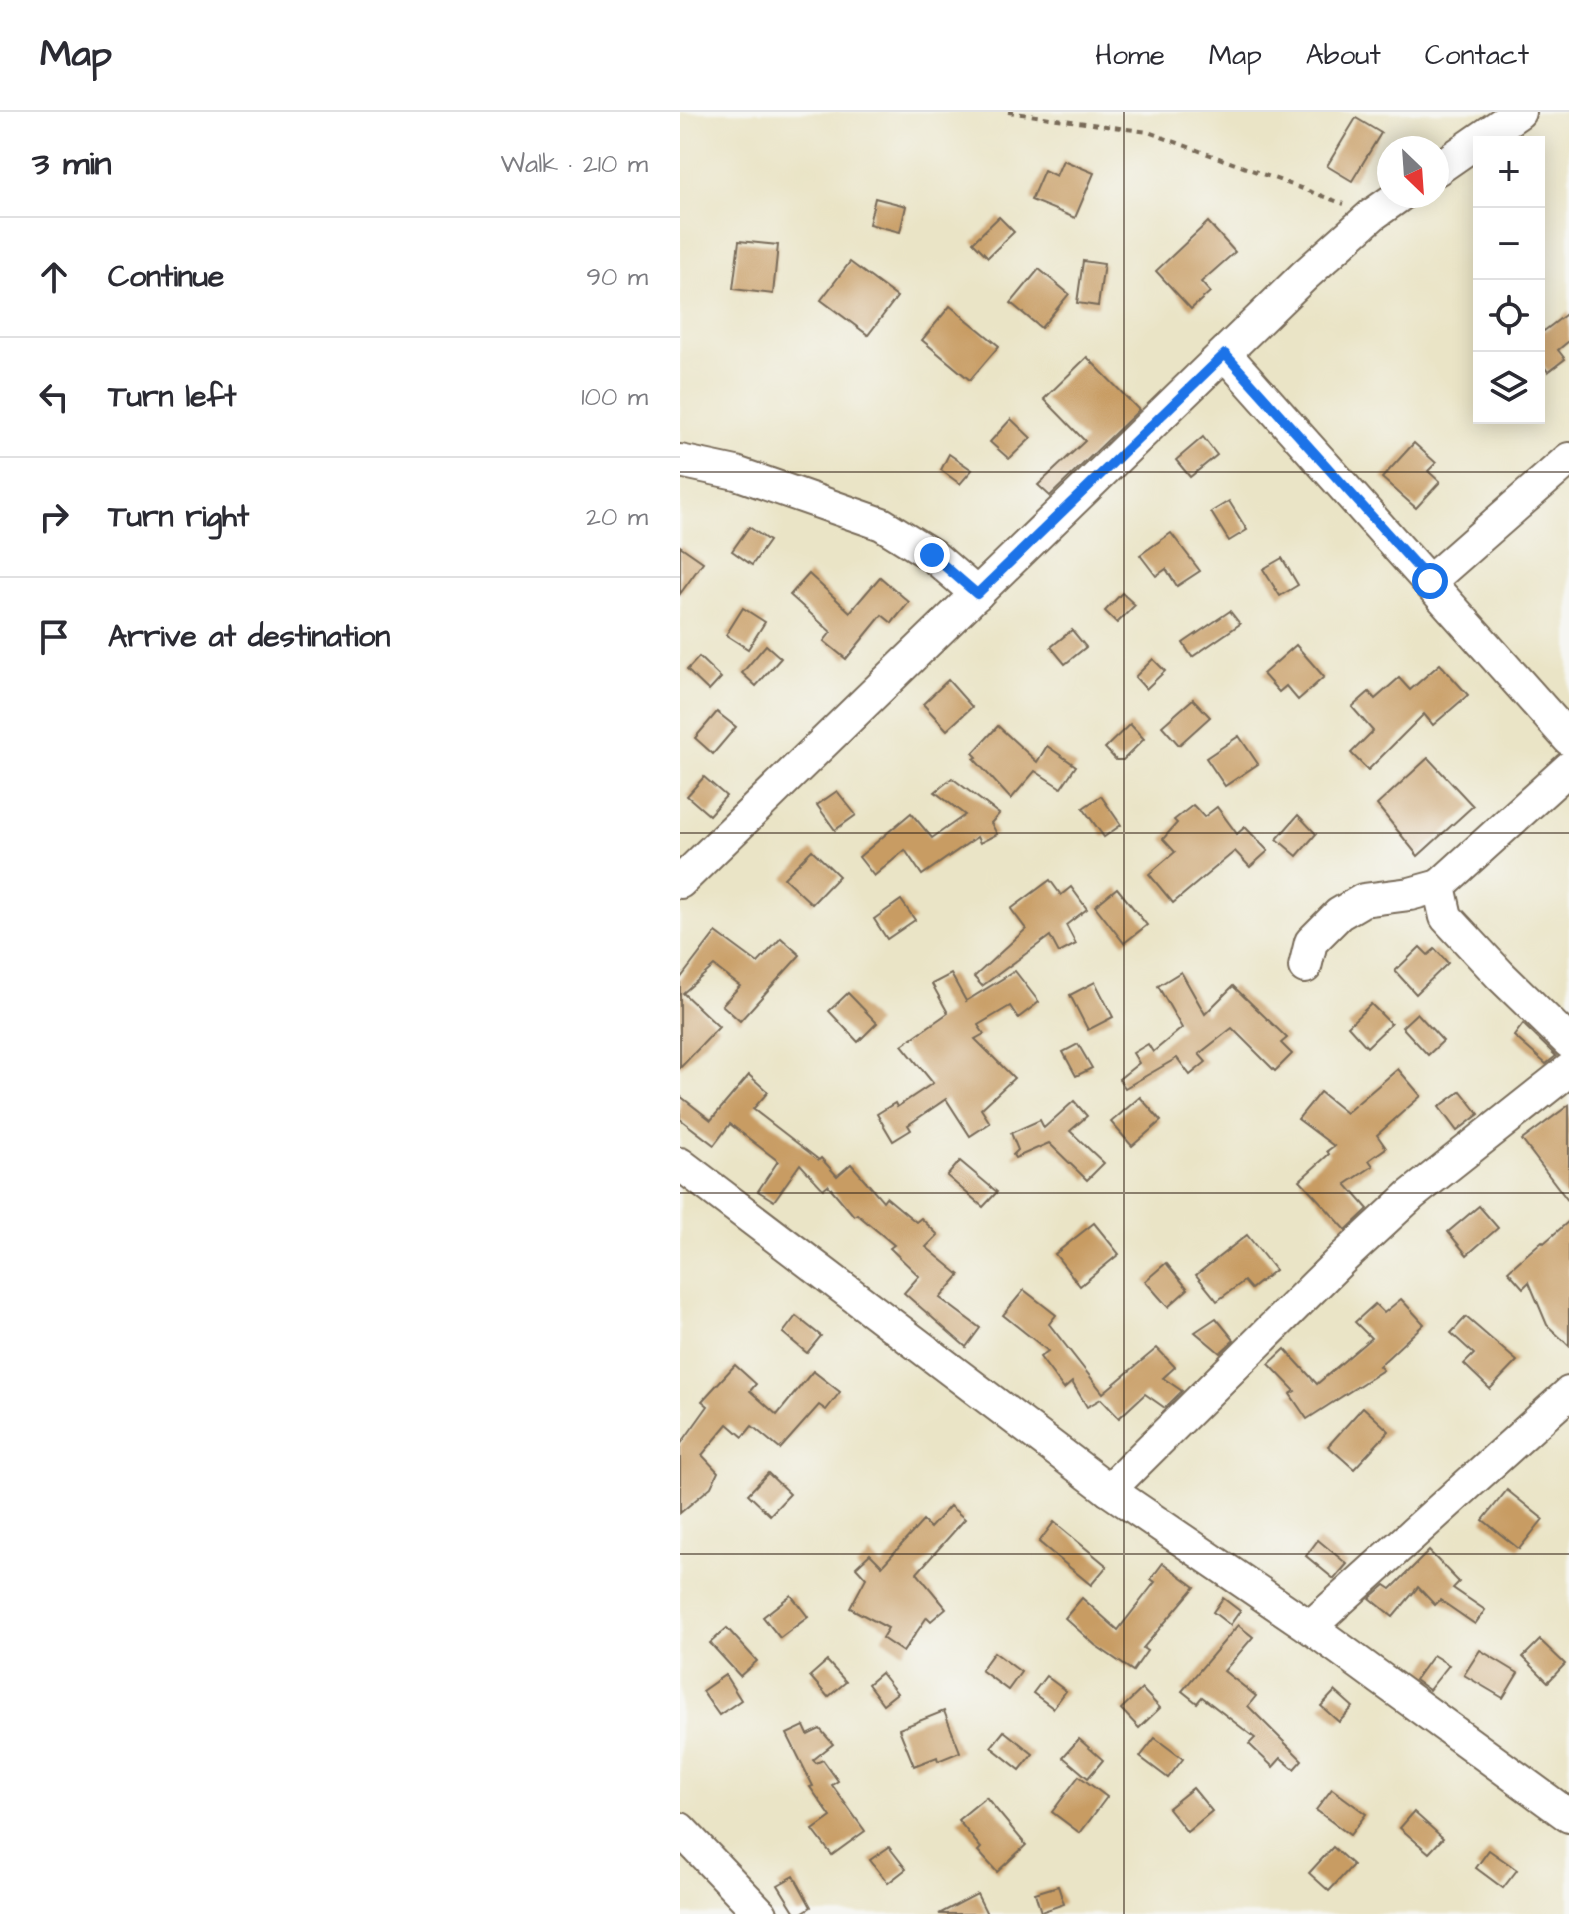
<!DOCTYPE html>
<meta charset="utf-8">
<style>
body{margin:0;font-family:"Architects Daughter",sans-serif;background:#f2f2f3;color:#2b2b33}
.controls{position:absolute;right:24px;top:24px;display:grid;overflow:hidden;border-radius:0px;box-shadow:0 4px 20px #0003}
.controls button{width:72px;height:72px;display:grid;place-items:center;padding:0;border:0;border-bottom:2px solid #e1e1e2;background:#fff;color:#2b2b33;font:40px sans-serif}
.compass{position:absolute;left:697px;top:24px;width:72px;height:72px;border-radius:50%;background:#fff;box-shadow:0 4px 20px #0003;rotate:155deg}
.stop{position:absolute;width:24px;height:24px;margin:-18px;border:6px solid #1a73e8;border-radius:50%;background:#fff}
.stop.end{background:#1a73e8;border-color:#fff;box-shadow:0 2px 8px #0008}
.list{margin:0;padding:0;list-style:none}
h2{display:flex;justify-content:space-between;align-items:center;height:104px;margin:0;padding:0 32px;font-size:34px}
h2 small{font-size:26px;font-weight:400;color:#7c7c81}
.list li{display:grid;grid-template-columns:52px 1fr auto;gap:24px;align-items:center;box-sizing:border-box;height:120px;padding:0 32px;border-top:2px solid #e1e1e2}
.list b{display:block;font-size:30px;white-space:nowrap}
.list em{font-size:26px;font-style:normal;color:#7c7c81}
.icon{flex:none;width:44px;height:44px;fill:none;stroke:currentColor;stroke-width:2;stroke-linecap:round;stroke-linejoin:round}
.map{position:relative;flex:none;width:889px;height:1802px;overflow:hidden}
header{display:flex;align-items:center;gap:48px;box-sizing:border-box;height:112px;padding:0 40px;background:#fff;border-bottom:2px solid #e1e1e2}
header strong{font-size:38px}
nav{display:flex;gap:44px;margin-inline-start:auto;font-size:28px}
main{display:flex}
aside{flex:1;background:#fff}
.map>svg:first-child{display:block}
</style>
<header>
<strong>Map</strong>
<nav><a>Home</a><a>Map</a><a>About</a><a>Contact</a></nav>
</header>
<main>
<aside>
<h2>3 min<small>Walk · 210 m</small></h2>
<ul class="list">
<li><svg class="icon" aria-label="ahead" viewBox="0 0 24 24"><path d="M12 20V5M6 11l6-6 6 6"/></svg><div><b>Continue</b></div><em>90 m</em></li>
<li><svg class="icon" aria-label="left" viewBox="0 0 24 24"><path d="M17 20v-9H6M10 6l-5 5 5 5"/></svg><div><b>Turn left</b></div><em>100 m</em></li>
<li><svg class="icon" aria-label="right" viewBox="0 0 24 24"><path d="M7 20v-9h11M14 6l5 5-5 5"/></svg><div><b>Turn right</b></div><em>20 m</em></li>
<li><svg class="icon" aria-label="arrive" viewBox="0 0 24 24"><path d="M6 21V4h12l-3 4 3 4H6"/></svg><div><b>Arrive at destination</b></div></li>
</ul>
</aside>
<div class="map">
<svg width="889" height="1802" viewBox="0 0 889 1802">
<rect width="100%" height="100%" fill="#f6f6f2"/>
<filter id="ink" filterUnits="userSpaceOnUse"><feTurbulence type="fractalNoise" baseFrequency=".0125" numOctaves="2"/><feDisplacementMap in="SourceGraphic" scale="16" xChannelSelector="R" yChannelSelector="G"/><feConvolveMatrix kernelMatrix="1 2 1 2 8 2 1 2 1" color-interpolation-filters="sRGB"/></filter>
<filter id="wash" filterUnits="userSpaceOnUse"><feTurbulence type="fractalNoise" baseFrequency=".006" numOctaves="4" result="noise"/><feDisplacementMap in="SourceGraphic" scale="32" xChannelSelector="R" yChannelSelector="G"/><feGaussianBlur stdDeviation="1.8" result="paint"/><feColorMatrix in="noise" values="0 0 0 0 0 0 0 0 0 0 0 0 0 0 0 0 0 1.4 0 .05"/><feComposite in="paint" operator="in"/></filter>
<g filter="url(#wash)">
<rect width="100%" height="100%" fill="#eae4c6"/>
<g id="blocks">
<g fill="#c89c63">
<polygon points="676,6 701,21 672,69 647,54"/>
<polygon points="383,48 414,61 395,106 351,88 364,58 376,64"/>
<polygon points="195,86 226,94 220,120 189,112"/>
<polygon points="319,105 334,120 308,145 293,130"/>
<polygon points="528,110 555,140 521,170 530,180 511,197 476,159"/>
<polygon points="59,129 98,133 93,182 53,177"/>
<polygon points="403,149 424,152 418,194 397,191"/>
<polygon points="170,150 217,185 188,223 141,188"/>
<polygon points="359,157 389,182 361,216 331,191"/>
<polygon points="270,194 319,234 290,268 242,228"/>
<polygon points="889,200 889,229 878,238 885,247 868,260 861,250 859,252 859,213 864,219"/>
<polygon points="407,245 459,298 370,384 358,373 405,329 364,287"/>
<polygon points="331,307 351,326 329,347 310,330"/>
<polygon points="523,325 537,343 510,365 496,348"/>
<polygon points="734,331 756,351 748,359 760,370 736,396 702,366"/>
<polygon points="269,342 292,358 280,372 261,358"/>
<polygon points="549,389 567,418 549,429 531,400"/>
<polygon points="69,415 89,429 72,453 52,439"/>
<polygon points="491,421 520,459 497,474 486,457 476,464 460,443"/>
<polygon points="0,434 23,450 0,482"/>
<polygon points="602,446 618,473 600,484 583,457"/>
<polygon points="129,462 170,500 200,465 229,490 212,511 202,503 166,547 144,529 151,520 110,483"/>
<polygon points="442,481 455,493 437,511 425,499"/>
<polygon points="63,496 85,510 68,537 46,523"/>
<polygon points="550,499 560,512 512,545 503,531"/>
<polygon points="392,518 406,535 385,552 371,535"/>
<polygon points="86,533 101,546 76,574 62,561"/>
<polygon points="616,533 644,565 618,588 606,574 599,580 583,562"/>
<polygon points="19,545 41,566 29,579 7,558"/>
<polygon points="473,547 485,559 466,577 455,565"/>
<polygon points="760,552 788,583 753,613 744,602 688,658 671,641 693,619 672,595 689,580 695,587 719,566 730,578"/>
<polygon points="268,568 292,595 267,618 243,592"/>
<polygon points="513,587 530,605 499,633 482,614"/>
<polygon points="37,600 56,615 33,642 15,626"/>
<polygon points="450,612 464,627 443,648 436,648 425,636"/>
<polygon points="318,614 357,650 367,634 396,654 381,676 355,659 331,687 294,647 297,645 293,641"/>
<polygon points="559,624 578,652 545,674 526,646"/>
<polygon points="748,646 793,694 738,744 697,693"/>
<polygon points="24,665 46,684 29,703 7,684"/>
<polygon points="272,666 319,702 311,711 317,722 300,731 297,725 242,763 225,738 194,764 179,745 231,701 252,726 285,703 255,680"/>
<polygon points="157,679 176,703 155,718 137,693"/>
<polygon points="421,684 441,713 424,725 403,696"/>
<polygon points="513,693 524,705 537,695 557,722 565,715 588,739 570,755 555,739 493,791 469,762 495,740 483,727 497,711 494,708"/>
<polygon points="618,703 636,722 617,744 597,727"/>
<polygon points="132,738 159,764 132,792 104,766"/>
<polygon points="370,768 381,783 391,775 407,797 386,813 396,832 379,841 370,824 302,874 294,865 346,817 331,797"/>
<polygon points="437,776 467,813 444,831 415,794"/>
<polygon points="221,788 235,808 207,827 194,807"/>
<polygon points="36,820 78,851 101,826 120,843 60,909 42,893 60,874 34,854 3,881 39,915 0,956 0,867"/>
<polygon points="740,835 748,843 755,837 768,851 736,882 715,859"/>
<polygon points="335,859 359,890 338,906 330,894 298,913 304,922 295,927 334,966 301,997 310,1011 290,1024 266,987 228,1013 231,1018 213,1029 197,1002 215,991 217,995 253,971 222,933 268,901 252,872 271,862 286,889"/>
<polygon points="501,860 525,902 553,874 607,926 601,931 612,942 595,959 552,916 519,942 526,950 510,963 497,946 445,976 439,967 459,951 453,941 468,932 473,940 502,916 478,874"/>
<polygon points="415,870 433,905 408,918 390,883"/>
<polygon points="168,881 197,911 178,930 149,899"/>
<polygon points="691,892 711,912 687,935 668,914"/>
<polygon points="737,901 763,929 748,943 722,915"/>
<polygon points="843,912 876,944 866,952 834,924"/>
<polygon points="398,932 412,956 396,964 383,940"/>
<polygon points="718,957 741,984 697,1023 706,1036 689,1048 693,1054 666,1072 688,1097 666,1118 620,1068 649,1042 647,1039 654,1034 618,1007 640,980 666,1001"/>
<polygon points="69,963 88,980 73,997 139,1048 141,1046 157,1064 171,1052 203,1089 206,1085 236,1110 241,1106 258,1123 246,1135 280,1163 260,1186 300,1216 286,1235 224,1181 239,1164 210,1136 214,1133 177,1102 174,1104 148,1073 143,1077 120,1052 94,1089 78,1079 98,1049 50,1012 34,1033 0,1007 0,984 31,1008"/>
<polygon points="781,979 799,1002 777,1019 759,995"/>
<polygon points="460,985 481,1009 452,1034 431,1010"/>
<polygon points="394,989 407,1004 390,1019 424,1051 407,1068 369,1031 335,1046 333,1043 338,1038 331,1021 360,1008 364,1016"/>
<polygon points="889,993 889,1090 842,1028"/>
<polygon points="280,1049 317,1080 303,1095 267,1064"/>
<polygon points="799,1094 818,1116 787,1143 768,1120"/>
<polygon points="889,1109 889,1234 867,1213 849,1170 843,1176 828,1159 862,1129 864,1131"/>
<polygon points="414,1111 439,1142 400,1174 375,1142"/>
<polygon points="567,1123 595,1158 571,1177 564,1169 537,1189 516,1163"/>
<polygon points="486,1151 508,1177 488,1195 465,1169"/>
<polygon points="344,1178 376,1203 369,1212 423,1281 477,1236 495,1255 483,1266 502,1279 485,1296 465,1282 439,1306 421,1287 407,1295 392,1270 384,1277 360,1245 368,1239 323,1203"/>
<polygon points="721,1187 744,1212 699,1254 703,1258 627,1307 610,1282 615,1279 589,1252 605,1237 637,1272 691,1226 675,1210 695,1192 704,1201"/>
<polygon points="116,1204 141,1224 127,1241 103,1221"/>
<polygon points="786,1205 837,1249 810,1277 784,1252 794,1242 771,1221"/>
<polygon points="536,1206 554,1228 540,1241 515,1220"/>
<polygon points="55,1253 76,1272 70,1279 97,1303 133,1259 160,1280 146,1298 139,1293 100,1337 72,1314 63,1325 48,1312 22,1343 38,1360 31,1375 0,1401 0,1333 28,1294 22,1289"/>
<polygon points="683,1295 709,1319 674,1357 648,1334"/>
<polygon points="88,1361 110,1382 90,1403 68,1382"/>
<polygon points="827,1378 863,1407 839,1437 803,1408"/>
<polygon points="270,1394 285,1407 237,1461 266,1496 251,1509 247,1505 223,1540 202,1526 208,1516 170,1496 186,1466 176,1455 190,1442 202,1454 243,1409 250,1416"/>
<polygon points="374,1410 427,1454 411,1473 359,1430"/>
<polygon points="638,1428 667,1452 654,1467 626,1444"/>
<polygon points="749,1439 779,1470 773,1476 805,1498 795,1512 760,1488 755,1493 738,1475 713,1505 690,1486 705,1473 711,1477"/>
<polygon points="483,1451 515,1475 463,1536 467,1539 453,1559 415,1533 385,1506 402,1486 438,1518 475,1470 471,1467"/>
<polygon points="111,1483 128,1505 100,1526 83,1505"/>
<polygon points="543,1486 560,1499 550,1513 533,1500"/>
<polygon points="558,1513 573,1525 544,1559 576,1584 568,1594 622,1648 614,1657 601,1646 593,1655 569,1632 575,1626 522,1585 517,1591 502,1579"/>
<polygon points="47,1516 77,1549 60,1564 30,1531"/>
<polygon points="860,1528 885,1552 868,1570 843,1545"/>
<polygon points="800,1538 838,1561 823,1586 784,1563"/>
<polygon points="314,1540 341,1560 328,1578 301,1558"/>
<polygon points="753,1543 769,1553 749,1578 735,1568"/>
<polygon points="147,1549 166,1570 148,1585 130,1564"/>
<polygon points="201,1561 217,1581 203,1592 188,1572"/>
<polygon points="45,1563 61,1588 39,1603 22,1579"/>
<polygon points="366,1564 386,1579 373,1596 353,1581"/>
<polygon points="462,1577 480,1596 459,1616 441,1597"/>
<polygon points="655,1579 673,1595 659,1610 641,1594"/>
<polygon points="264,1599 280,1640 258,1649 257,1645 234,1654 219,1617"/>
<polygon points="124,1614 128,1623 140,1617 153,1632 133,1648 136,1651 143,1648 158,1669 152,1673 185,1719 152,1743 133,1718 151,1705 130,1675 133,1674 107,1622"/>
<polygon points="324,1619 353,1642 340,1658 311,1635"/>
<polygon points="475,1626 503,1647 488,1666 460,1645"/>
<polygon points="399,1627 423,1648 408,1666 383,1645"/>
<polygon points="399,1664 427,1685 400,1721 372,1700"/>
<polygon points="513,1676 532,1699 507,1720 488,1696"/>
<polygon points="652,1677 686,1702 670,1723 636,1698"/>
<polygon points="306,1685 346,1733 317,1760 298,1739 301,1736 278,1708"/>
<polygon points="734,1700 763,1726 749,1741 720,1716"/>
<polygon points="209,1735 226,1757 208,1771 190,1748"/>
<polygon points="653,1735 673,1753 649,1779 629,1761"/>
<polygon points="809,1738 837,1758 823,1776 796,1756"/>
<polygon points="114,1764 131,1795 120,1802 116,1802 98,1773"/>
<polygon points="378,1774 384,1792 361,1800 355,1781"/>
<polygon points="297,1782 307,1802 259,1802"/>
</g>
</g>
</g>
<g filter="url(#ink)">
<use href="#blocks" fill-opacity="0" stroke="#786b59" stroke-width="2"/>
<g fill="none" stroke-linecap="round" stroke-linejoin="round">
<defs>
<g id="minor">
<polyline points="757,57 839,0"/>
<polyline points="545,242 889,627"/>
<polyline points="0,349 56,361 202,412 252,443 297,482"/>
<polyline points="750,469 889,347"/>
<polyline points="889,656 759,774 766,805 820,863 889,930"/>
<polyline points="0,770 624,164 692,103 719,84"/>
<polyline points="625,855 631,830 659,802 683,788 730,782 759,774"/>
<polyline points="0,1052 429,1378 630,1515 889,1704"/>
<polyline points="429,1378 662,1147 731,1083 889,958"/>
<polyline points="630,1515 889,1281"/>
<polyline points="0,1717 81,1802"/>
</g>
</defs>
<use href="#minor" stroke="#786b59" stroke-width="36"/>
<polyline stroke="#786b59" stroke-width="4" stroke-dasharray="6 6" stroke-linecap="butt" points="328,0 468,20 664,92"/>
<use href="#minor" stroke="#fff" stroke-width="32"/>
</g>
</g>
<g fill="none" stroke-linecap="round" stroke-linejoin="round" filter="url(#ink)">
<polyline stroke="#1a73e8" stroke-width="10" points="252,443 297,482 545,242 750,469"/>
</g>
<path fill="none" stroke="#3b2a1e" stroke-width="2" stroke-opacity="0.55" d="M444,0v1802M0,360h889M0,721h889M0,1081h889M0,1442h889"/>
</svg>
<div class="controls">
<button>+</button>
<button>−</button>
<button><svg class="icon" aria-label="locate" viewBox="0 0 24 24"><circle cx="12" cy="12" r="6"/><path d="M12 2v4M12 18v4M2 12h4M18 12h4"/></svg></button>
<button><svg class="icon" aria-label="layers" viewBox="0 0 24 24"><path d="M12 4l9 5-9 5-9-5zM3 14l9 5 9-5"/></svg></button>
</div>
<svg class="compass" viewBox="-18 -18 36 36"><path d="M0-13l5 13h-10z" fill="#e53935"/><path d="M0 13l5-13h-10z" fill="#7c7c81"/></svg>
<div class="stop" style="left:750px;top:469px"></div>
<div class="stop end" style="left:252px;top:443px"></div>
</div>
</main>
